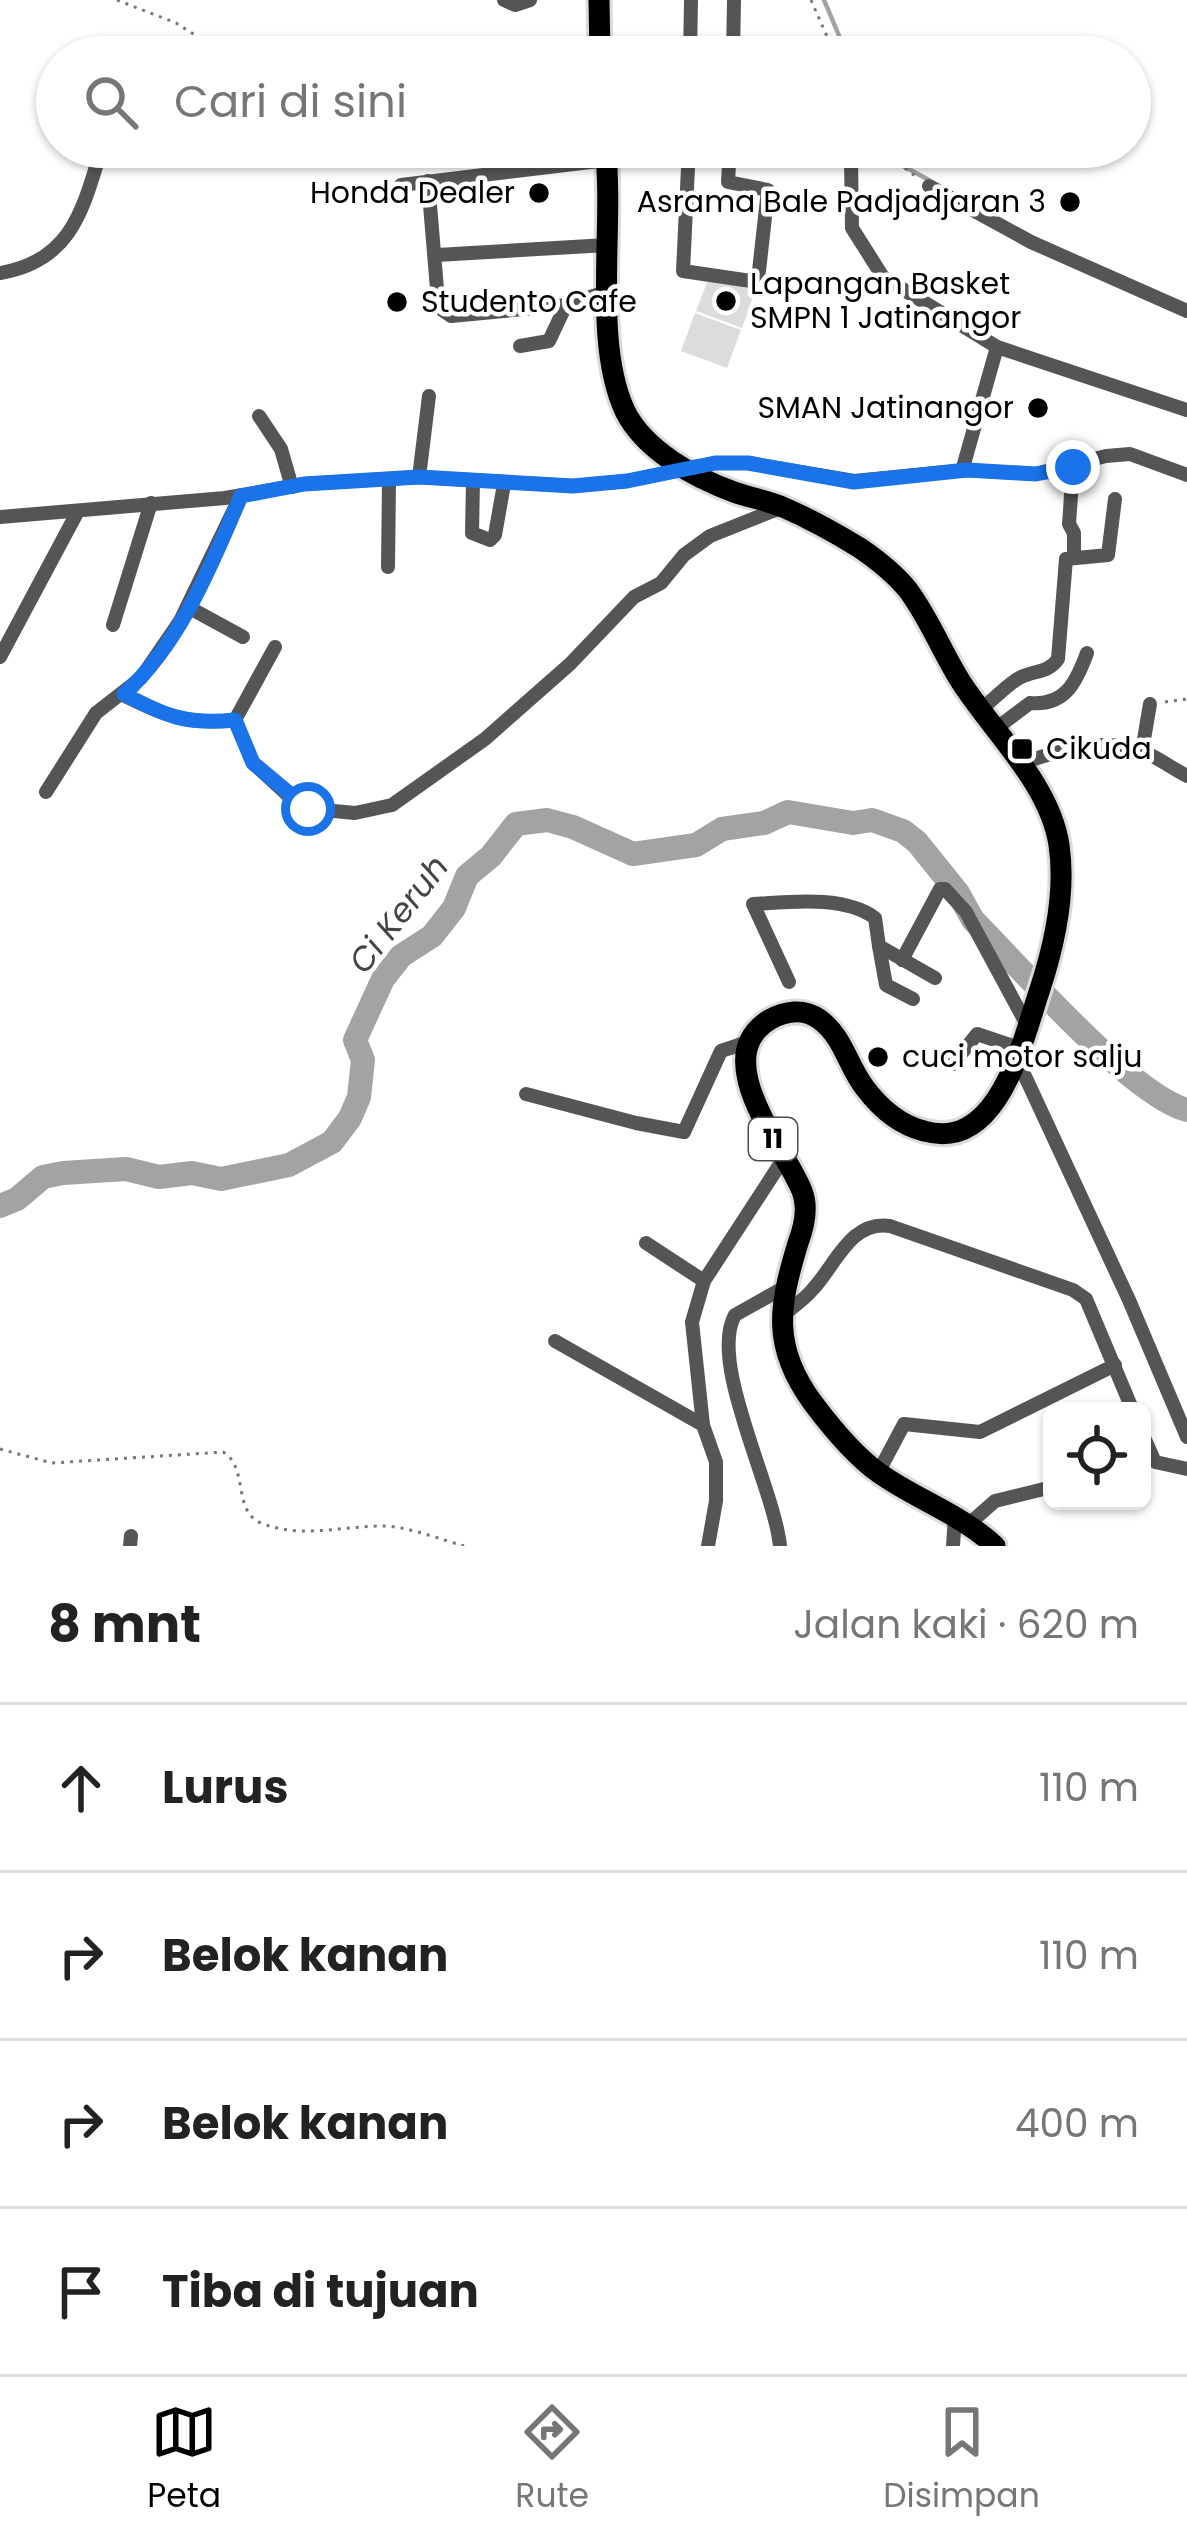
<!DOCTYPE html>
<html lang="id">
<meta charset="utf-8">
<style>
body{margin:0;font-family:Poppins,sans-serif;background:#f2f2f2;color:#222}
.controls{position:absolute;right:36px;bottom:36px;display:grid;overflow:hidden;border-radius:18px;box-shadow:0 3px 9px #0004}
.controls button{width:108px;height:108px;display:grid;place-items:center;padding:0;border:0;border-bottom:3px solid #e0e0e0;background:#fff;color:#222;font:60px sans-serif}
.stop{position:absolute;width:36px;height:36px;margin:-27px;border:9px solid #1a73e8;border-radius:50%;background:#fff}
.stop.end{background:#1a73e8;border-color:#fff;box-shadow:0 3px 12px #0008}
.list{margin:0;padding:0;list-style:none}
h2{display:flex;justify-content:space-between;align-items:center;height:156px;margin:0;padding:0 48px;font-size:51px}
h2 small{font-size:39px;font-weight:400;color:#767676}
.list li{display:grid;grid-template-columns:78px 1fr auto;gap:36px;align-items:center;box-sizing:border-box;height:168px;padding:0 48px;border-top:3px solid #e0e0e0}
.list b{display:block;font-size:45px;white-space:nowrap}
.list em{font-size:39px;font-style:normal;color:#767676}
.icon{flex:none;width:66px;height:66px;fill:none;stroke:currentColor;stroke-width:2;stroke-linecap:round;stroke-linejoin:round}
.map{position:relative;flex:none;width:1187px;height:1546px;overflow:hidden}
.search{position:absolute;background:#fff;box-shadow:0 3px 9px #0004;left:36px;right:36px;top:36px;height:132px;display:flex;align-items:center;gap:30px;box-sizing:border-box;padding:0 42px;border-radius:66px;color:#767676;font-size:45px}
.sheet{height:828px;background:#fff}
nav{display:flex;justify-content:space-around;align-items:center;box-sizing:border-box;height:168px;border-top:3px solid #e0e0e0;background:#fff;font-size:33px;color:#767676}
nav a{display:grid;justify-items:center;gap:6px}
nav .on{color:#000}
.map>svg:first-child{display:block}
</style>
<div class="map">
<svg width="1187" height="1546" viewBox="0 0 1187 1546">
<rect width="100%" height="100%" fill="#fff"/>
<g fill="#dcdcdc">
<polygon points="710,275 755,291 742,328 696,311"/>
<polygon points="695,313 741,330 727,368 681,351"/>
</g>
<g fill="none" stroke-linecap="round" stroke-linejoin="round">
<g stroke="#a3a3a3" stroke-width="4.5">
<polyline points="824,0 848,57"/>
<polyline points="890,147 903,166 929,180"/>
</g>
<path stroke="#a3a3a3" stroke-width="24" d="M0,1206l17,-7 26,-22 20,-4 63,-4 33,8 33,-4 29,6 68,-14 43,-23 18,-24 9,-21 4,-37 -8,-20 28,-61 18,-23 31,-20 22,-28 13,-32 24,-20 25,-32 31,-4 26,7 60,27 63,-9 26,-16 42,-6 24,-11 65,11 19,-3 31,11 14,11 41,51 15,27c46,46 158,175 214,190"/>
<defs>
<g id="highway">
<polyline points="599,0 600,57"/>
<path d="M605,147c10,78 -13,193 20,264 19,39 70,67 109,81 17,6 35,9 51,16 25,11 52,26 75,40 16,11 36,27 48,42 21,28 34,62 53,92 32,50 89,102 98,163 7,47 -5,102 -20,147 -17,51 -41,160 -115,139 -24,-6 -44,-23 -59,-43 -18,-23 -21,-51 -46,-69 -16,-11 -34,-8 -50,1 -62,39 17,129 33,171 7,17 2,36 -4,52 -19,63 -27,103 15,160 18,24 42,53 66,70 38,27 82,41 116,73"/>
</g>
</defs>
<use href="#highway" stroke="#dbdbdb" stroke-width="27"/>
<g stroke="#777" stroke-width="3" stroke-dasharray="3 6" stroke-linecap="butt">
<polyline points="117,0 176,23 222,52"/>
<polyline points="811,0 836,57"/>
<polyline points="872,147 882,166 902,166 919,179"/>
<polyline points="1165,702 1187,699"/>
<path d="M0,1449l52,14 171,-11c26,15 9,59 38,71 39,16 81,3 121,3 25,0 57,13 82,20"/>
</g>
<g stroke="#555" stroke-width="14">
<polyline points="504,0 515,5 530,0"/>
<polyline points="234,57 235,57"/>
<polyline points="690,57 691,0"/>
<polyline points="733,57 734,0"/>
<polyline points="689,147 683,271 751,281 759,271 768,190 728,182 730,147"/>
<polyline points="764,147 806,156 851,159 852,228 883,277 997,347 1187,410"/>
<polyline points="690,155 729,157"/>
<polyline points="607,162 687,155"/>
<polyline points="428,181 438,301 442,310 451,316 566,305 609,291"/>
<polyline points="401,185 607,160"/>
<polyline points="929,186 1031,242 1187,311"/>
<polyline points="437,255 607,245"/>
<path d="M0,273c72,-12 83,-64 102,-126"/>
<polyline points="520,346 549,341 566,305"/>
<polyline points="259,416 281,449 292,487"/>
<polyline points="1073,467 1069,524 1074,533 1074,558"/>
<polyline points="962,471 997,347"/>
<polyline points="419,477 429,396"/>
<polyline points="473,481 472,533 490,540 495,535 504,484"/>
<polyline points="0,517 225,498 304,484 419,477 573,486 627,481 715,463 748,463 854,481 967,470 1035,474 1106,456 1130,454 1187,475"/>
<polyline points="388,567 389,481"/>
<polyline points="188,607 243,637"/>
<polyline points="113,625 151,503"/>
<polyline points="275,647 235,720 253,763 302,808 355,813 392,805 485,739 570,664 634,597 661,583 684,555 710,536 783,507"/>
<polyline points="0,657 78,511"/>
<path d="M123,695c42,21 64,30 112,25"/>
<path d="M979,710c14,-9 28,-26 42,-33 16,-7 27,-4 37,-18l8,-100 42,-4 7,-56"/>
<path d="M994,730l36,-27c35,3 46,-20 57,-50"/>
<polyline points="1142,751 1150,704"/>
<path d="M1019,764c38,-13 86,-28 125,-12 15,6 29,17 43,24"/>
<polyline points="46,792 96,713 141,678 180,621 241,495"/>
<polyline points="879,946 886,985 913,999"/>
<polyline points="902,960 940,889 945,889 966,912 1027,1025"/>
<path d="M789,982l-36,-78c36,-2 91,-9 122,14l4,28 56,32"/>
<polyline points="1017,1059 1129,1300 1187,1437"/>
<polyline points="953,1064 977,1034 1019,1048"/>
<polyline points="526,1094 636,1123 684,1132 721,1051 751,1041"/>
<polyline points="646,1243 704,1281"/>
<path d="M783,1315c10,-8 22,-16 30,-26 23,-25 38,-69 77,-63l183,64 13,9 47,112"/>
<polyline points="555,1341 703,1425"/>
<polyline points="1142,1433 1155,1462 1187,1469"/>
<polyline points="878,1473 904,1424 980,1432 1115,1365"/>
<polyline points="970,1523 995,1501 1052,1487"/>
<polyline points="130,1546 131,1536"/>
<polyline points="708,1546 716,1501 716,1462 703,1425 692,1322 704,1281 784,1158"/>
<path d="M780,1546c-6,-59 -72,-184 -45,-231l50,-28"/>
<polyline points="953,1546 955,1516"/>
</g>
<use href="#highway" stroke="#000" stroke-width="21"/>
</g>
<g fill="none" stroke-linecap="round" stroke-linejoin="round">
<path stroke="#1a73e8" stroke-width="15" d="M308,809l-55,-46 -18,-43c-48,5 -70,-4 -111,-26 56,-50 88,-130 117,-198l63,-12 115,-7 154,9 54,-5 88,-18h33l106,19 113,-12 69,4 37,-7"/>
</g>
<g fill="#000" stroke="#fff" stroke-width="4.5">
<circle cx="539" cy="193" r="12"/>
<circle cx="1070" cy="202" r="12"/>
<circle cx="726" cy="301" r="12"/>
<circle cx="397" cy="302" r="12"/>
<circle cx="1038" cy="408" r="12"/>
<rect x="1010" y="737" width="24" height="24" rx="6"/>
<circle cx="878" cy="1057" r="12"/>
</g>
<g text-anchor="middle" stroke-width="9" stroke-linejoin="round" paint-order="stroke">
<rect fill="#fff" stroke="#4c4c4c" stroke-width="3" x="749" y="1118" width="48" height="42" rx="9"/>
<g font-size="27" font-weight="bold" fill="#000">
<text x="773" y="1148">11</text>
</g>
<g font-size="30" fill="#000" stroke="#fff" text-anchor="start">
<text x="515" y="203" text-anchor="end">Honda Dealer</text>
<text x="1046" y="212" text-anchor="end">Asrama Bale Padjadjaran 3</text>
<text x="750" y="294">Lapangan Basket<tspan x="750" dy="34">SMPN 1 Jatinangor</tspan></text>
<text x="421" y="312">Studento Cafe</text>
<text x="1014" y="418" text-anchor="end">SMAN Jatinangor</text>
<text x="1046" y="759">Cikuda</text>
<text x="902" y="1067">cuci motor salju</text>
</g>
<g font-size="33" font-style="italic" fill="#444" stroke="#fff">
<text transform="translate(398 914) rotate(-52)" y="12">Ci Keruh</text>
</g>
</g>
</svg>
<div class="controls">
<button><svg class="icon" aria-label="locate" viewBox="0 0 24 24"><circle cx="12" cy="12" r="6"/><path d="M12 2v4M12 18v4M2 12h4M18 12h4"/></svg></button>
</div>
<div class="stop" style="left:308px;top:809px"></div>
<div class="stop end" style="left:1073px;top:467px"></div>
<div class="search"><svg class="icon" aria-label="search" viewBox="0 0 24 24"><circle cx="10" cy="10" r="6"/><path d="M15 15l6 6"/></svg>Cari di sini</div>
</div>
<section class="sheet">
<h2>8 mnt<small>Jalan kaki · 620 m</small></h2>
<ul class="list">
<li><svg class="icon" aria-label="ahead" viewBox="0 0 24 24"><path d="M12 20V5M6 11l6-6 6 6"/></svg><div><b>Lurus</b></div><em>110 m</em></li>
<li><svg class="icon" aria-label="right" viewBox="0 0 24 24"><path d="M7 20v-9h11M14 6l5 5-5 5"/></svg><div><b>Belok kanan</b></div><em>110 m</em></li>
<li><svg class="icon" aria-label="right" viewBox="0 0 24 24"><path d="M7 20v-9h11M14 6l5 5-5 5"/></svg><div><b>Belok kanan</b></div><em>400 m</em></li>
<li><svg class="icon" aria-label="arrive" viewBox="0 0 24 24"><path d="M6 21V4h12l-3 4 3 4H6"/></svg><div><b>Tiba di tujuan</b></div></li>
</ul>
</section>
<nav>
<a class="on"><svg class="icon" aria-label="map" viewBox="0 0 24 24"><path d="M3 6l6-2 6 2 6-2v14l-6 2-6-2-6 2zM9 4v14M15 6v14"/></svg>Peta</a>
<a><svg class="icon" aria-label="directions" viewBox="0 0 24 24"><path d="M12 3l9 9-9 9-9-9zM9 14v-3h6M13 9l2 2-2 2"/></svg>Rute</a>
<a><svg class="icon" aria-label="saved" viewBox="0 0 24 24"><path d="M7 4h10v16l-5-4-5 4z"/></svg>Disimpan</a>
</nav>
